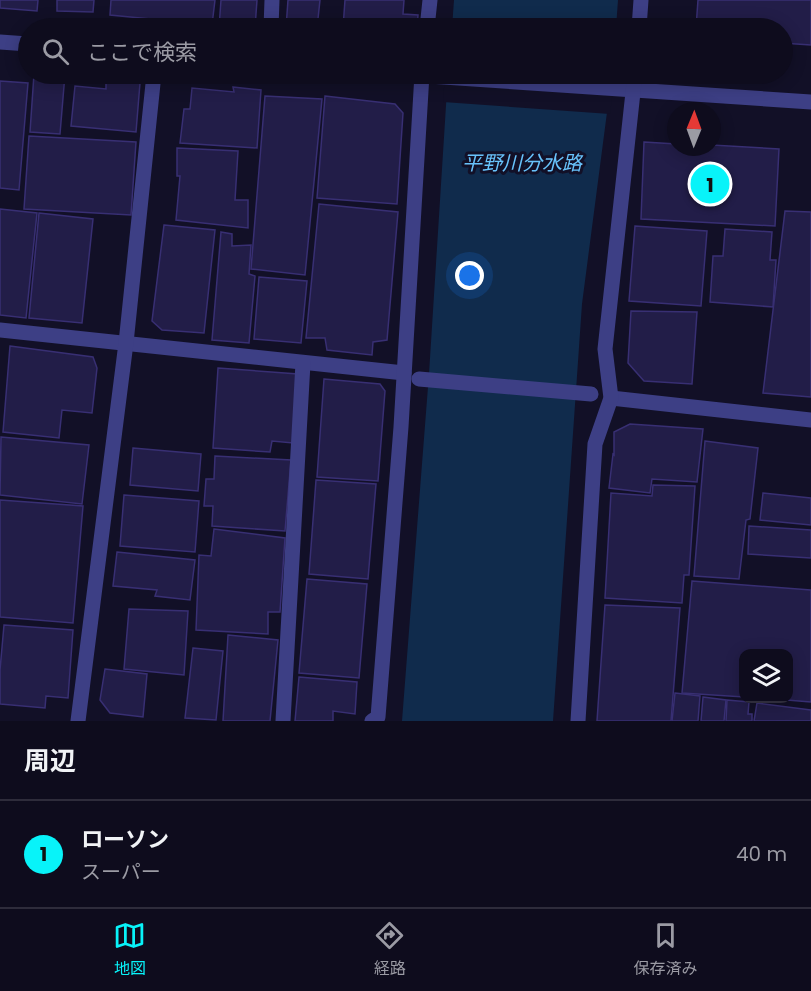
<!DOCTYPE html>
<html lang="ja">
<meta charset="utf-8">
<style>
body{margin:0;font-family:Poppins,"Noto Sans JP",sans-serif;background:#171526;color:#f1f3f6}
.controls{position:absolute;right:18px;bottom:18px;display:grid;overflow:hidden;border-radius:12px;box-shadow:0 3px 15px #0003}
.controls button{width:54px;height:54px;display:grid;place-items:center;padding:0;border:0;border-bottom:2px solid #2e2c3b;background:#0e0c1d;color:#f1f3f6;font:30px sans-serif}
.compass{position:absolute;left:667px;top:102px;width:54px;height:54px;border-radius:50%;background:#0e0c1d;box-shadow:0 3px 15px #0003;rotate:1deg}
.you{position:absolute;left:470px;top:276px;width:21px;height:21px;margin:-15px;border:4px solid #fff;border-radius:50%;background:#1a73e8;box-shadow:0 0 0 9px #1a73e833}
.badge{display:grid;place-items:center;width:39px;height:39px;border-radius:50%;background:#08f3f9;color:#111;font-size:20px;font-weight:700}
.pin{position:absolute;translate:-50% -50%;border:3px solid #fff;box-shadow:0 2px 6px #0006}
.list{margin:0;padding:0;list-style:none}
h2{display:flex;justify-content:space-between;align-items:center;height:78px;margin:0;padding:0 24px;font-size:26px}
h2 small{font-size:20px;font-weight:400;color:#9b9ba4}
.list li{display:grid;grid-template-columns:39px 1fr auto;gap:18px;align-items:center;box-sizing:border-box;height:108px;padding:0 24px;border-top:2px solid #2e2c3b}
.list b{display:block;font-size:22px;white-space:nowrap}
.list p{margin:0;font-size:20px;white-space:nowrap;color:#9b9ba4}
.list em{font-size:20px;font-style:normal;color:#9b9ba4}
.icon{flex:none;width:33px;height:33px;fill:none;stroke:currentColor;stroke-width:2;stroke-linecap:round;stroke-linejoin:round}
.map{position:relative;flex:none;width:811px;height:721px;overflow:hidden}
.search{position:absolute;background:#0e0c1d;box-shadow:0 3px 15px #0003;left:18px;right:18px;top:18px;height:66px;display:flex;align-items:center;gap:15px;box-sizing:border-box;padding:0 21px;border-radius:33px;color:#9b9ba4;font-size:22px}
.sheet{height:186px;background:#0e0c1d}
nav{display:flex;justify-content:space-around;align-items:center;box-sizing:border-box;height:84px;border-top:2px solid #2e2c3b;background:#0e0c1d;font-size:16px;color:#9b9ba4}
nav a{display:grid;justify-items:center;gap:3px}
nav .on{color:#08f3f9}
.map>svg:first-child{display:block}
</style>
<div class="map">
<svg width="811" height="721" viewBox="0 0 811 721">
<rect width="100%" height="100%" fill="#121027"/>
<g fill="#102b4c">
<polygon points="454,0 618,0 616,28 452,28"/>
<polygon points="448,74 612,74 582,304 553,721 402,721 429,374"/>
</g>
<polygon fill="#121027" points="445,74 615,74 610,114 443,102"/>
<g fill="#221d48" stroke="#382f73" stroke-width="1.5">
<polygon points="0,0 38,0 37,11 0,8"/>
<polygon points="57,0 94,0 93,12 57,11"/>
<polygon points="111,0 215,0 212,25 110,15"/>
<polygon points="221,0 257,0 255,28 219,28"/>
<polygon points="288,0 320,0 317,28 286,28"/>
<polygon points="345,0 404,0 403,14 418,15 417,28 343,28"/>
<polygon points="698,0 811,0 811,45 782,43 782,28 696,28"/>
<polygon points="34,74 65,74 60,134 30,132"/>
<polygon points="106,80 140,83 136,132 71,126 75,86 106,89"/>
<polygon points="0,81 28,83 19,190 0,188"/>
<polygon points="233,87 261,90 257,148 180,143 184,109 190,109 192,88 234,92"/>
<polygon points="265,96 322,99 305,275 251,269"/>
<polygon points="325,96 395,104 403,113 397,204 317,198"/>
<polygon points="29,136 136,142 131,215 24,209"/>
<polygon points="644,142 676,144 676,147 712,147 712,145 779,149 775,226 641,219"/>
<polygon points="177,148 238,151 235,200 248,200 248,228 176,220 180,176 177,176"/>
<polygon points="319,204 398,212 387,340 373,342 372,355 327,350 325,338 306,338"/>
<polygon points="0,209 37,213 26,318 0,315"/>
<polygon points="785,211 811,212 811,397 763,393"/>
<polygon points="39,213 93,219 82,323 29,318"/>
<polygon points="164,225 215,230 204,333 162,330 152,321"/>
<polygon points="635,226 707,231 701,306 629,301"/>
<polygon points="725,229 772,232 770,260 776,260 773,307 710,302 713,256 723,256"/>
<polygon points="221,232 232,234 232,246 251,245 249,274 255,276 249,343 212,340"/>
<polygon points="259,277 307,281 301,343 254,339"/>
<polygon points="631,311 697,312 692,384 644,381 628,363"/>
<polygon points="10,346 93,357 97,368 92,413 62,410 59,438 3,432"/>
<polygon points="218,368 298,374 293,443 272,441 270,452 213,448"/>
<polygon points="324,379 380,384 385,391 378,481 317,477"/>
<polygon points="630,424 703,429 697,482 652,479 650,493 609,488 613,454 614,455 614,432"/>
<polygon points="1,437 89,445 82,504 0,495"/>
<polygon points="705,441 758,448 750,519 746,520 739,579 694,576"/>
<polygon points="133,448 201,454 198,491 130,485"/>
<polygon points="215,456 291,460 285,531 212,526 213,506 204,506 206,479 214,479"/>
<polygon points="316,480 376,484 368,579 309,574"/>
<polygon points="653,485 695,486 689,575 684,575 682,603 605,598 611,493 652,496"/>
<polygon points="763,493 811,498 811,525 760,520"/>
<polygon points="124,495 199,501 195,552 120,546"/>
<polygon points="0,500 83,506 73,623 0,617"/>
<polygon points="749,526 811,530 811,558 748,554"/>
<polygon points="214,529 285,538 280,612 268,612 268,634 196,630 199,555 211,556"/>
<polygon points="117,552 195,560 190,600 155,596 157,590 113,586"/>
<polygon points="307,579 367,584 359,678 299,673"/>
<polygon points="692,581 811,590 811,702 761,698 788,698 788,654 744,654 744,697 682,693"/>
<polygon points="605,605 680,608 671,721 597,721"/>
<polygon points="129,609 188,611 184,675 124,669"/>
<polygon points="4,625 73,630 68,698 46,696 45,708 0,704 0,670"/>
<polygon points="228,635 278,640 270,721 223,721"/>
<polygon points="193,648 223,651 216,720 185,718"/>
<polygon points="105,669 147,674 143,717 110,713 100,700"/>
<polygon points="299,677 357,682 355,714 333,711 333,721 295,721"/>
<polygon points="675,693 700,696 698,721 672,721"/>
<polygon points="703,697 726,700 724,721 701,721"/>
<polygon points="727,700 749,702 748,714 752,714 752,721 726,721"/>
<polygon points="757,703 811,710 811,721 754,721"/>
</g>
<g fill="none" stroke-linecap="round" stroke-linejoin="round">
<polyline stroke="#3d3f85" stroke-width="15" points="271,28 272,0"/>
<g stroke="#3d3f85" stroke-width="15">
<polyline points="427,28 430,0"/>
<polyline points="639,28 641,0"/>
<polyline points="0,42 28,44"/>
<polyline points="399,74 811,102"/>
<polyline points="0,330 404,373"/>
<polyline points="419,379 591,394"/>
<polyline points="611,398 811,420"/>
<polyline points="78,721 126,343 154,74"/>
<polyline points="283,721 303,363"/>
<polyline points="372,721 378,717 401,427 422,74"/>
<polyline points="578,721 595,444 611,398 605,349 635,74"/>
</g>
</g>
<g text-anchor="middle" stroke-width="6" stroke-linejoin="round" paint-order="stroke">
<g font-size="20" font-style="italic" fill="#68c2fb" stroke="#121027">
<text x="522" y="170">平野川分水路</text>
</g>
</g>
</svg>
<div class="controls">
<button><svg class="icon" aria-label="layers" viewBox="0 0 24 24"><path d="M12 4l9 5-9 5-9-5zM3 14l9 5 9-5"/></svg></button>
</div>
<svg class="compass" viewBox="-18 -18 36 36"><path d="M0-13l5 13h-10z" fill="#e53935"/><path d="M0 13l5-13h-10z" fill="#9b9ba4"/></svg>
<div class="you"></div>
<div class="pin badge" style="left:710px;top:184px">1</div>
<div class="search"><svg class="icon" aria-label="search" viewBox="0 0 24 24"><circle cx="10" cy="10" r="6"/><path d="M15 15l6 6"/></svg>ここで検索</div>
</div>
<section class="sheet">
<h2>周辺<small></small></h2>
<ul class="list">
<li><span class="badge">1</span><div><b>ローソン</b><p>スーパー</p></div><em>40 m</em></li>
</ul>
</section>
<nav>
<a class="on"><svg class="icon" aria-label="map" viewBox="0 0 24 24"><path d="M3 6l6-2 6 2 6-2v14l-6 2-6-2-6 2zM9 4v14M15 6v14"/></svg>地図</a>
<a><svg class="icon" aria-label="directions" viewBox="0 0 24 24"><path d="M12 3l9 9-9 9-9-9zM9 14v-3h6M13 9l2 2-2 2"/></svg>経路</a>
<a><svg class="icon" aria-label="saved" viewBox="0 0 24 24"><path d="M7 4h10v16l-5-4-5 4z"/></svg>保存済み</a>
</nav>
